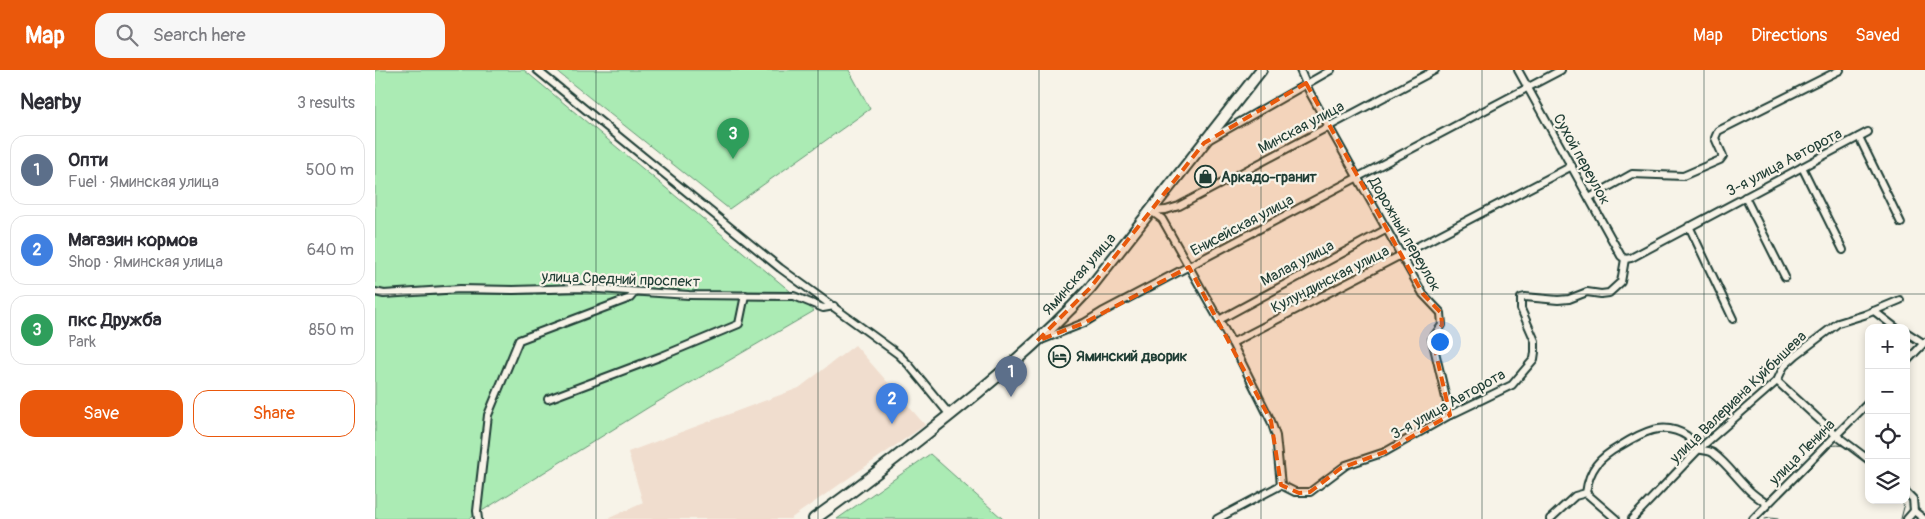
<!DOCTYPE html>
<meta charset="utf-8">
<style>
body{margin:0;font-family:Pangolin,sans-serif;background:#f7f7f7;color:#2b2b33}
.controls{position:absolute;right:15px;bottom:15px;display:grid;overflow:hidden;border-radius:10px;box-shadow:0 2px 8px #0003}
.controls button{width:45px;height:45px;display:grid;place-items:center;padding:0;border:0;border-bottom:1px solid #e1e1e2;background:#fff;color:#2b2b33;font:25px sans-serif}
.you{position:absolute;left:1064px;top:271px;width:18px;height:18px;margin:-12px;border:4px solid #fff;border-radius:50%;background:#1a73e8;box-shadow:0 0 0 8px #1a73e833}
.badge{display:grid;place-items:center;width:32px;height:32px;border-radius:50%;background:#ea580c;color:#fff;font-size:16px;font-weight:700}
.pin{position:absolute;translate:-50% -41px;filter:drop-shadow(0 1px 2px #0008)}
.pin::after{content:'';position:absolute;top:26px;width:18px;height:15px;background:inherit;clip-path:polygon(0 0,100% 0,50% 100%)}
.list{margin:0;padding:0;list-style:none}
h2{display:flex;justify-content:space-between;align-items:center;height:65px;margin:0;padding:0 20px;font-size:21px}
h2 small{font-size:16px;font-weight:400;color:#7c7c81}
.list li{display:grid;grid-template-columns:32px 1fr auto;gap:15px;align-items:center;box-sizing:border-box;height:70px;margin:0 10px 10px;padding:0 10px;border:1px solid #e1e1e2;border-radius:15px}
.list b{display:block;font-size:19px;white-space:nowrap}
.list p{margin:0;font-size:16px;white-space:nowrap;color:#7c7c81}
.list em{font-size:16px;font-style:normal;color:#7c7c81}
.actions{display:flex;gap:10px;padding:15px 20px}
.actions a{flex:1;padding:11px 0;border:1px solid #ea580c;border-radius:15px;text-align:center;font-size:18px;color:#ea580c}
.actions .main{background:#ea580c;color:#fff}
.icon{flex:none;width:28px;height:28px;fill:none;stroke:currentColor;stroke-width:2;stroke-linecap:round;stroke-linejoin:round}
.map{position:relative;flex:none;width:1550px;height:449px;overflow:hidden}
header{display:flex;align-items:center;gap:30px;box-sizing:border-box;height:70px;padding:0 25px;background:#ea580c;color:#fff}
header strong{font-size:24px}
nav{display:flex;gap:28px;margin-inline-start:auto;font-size:18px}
.search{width:350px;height:45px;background:#f7f7f7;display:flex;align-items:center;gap:12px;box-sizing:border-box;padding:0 18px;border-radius:15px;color:#7c7c81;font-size:19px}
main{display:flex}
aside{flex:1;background:#fff}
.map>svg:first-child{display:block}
</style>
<header>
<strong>Map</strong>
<div class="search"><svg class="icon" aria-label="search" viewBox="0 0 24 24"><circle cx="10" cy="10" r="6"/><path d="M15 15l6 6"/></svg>Search here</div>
<nav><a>Map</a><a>Directions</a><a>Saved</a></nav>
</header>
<main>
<aside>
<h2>Nearby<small>3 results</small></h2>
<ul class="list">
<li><span class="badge" style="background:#5c6f8a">1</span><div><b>Опти</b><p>Fuel · Яминская улица</p></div><em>500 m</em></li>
<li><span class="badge" style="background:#3f7fe0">2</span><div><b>Магазин кормов</b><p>Shop · Яминская улица</p></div><em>640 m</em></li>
<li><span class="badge" style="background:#2e9e5b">3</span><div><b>пкс Дружба</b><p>Park</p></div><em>850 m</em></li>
</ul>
<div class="actions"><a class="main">Save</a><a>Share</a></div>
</aside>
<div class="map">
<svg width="1550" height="449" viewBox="0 0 1550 449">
<rect width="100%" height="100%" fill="#f7f3e8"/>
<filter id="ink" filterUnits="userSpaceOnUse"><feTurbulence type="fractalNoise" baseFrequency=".02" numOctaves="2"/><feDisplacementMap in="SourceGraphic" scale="10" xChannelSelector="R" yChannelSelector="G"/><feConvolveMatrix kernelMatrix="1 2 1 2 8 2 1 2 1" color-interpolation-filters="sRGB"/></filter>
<g filter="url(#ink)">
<polygon fill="#f0ddce" points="480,275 550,355 415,449 232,449 268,433 253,382 424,318"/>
<g fill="#abebb4" stroke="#659474">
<polygon points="0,0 149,0 439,241 274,337 94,449 0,449"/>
<polygon points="180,0 474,0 495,39 354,139"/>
<polygon points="555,384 628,449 462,449"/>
</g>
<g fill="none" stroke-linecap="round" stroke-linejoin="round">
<defs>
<g id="minor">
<polyline points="162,0 405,198 523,284 534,295 575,345"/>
<polyline points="925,0 935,23 1048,224 1066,243 1067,255 1057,269 1075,345"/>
<polyline points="1143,0 1246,186 1250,189"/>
<polyline points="1484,67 1526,153"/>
<polyline points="835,69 956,0"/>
<polyline points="1427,97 1468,180"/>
<polyline points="1370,127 1410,207"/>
<polyline points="1214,128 1257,104 1308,106 1345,90 1348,86 1340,68 1343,61 1465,0"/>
<polyline points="776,141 791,140 804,136 1060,0"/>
<polyline points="776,141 787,149 791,156 857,273 896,351 901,366 906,415"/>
<polyline points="1314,156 1358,249"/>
<polyline points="1250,189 1256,188 1493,62"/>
<polyline points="0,222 9,224 85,219 138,220 208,218 314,225 419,226 448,238 459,236"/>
<polyline points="1499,241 1521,258"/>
<polyline points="844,250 1012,159"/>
<polyline points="1531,262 1548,273"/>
<polyline points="666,270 709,253 727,242 1186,0"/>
<polyline points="857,273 1197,96"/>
<polyline points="1531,292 1550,272"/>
<polyline points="1402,311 1462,366 1494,390"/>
<polyline points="173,329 287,286 364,254 370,225"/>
<polyline points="1531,422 1538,429 1539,441 1549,449"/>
<polyline points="1211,423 1241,449"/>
<polyline points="103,449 102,441 113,345 144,270 255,228 260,222"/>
<polyline points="842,449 906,415 920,422 935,422 971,395 1010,382 1075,345 1137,315 1159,289 1160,282 1160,271 1146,239 1146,228 1150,227 1183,230 1194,229 1212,222 1226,224 1234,223 1246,212 1250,189"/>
<path d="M1175,449l25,-23 11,-3c3,-24 13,-35 34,-47 21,-13 43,-26 67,-10 4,3 5,9 10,12 5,4 12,1 17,6 12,9 22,23 32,33 6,7 14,12 21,17"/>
<polyline points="1257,449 1324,379 1402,311 1409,296 1421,285 1463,253 1489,245 1525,230"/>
<polyline points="1378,449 1494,332"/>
<polyline points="1532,449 1539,441"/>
</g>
<path id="primary" d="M439,449c39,-27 75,-56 112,-85 57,-45 115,-92 164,-146l171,-218"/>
</defs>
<use href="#minor" stroke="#1f3d34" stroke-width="10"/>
<use href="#primary" stroke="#1f3d34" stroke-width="14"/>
<use href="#minor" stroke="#f7f3e8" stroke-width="6"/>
<use href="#primary" stroke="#f7f3e8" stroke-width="10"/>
<g stroke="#1f3d34" stroke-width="1">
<polyline points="1526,430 1529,437 1526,449"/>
<path d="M1385,449l68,-72c18,-7 28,7 41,18"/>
<polyline points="1390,449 1395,448 1403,449"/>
</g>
</g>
</g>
<path fill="#e8590c" fill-opacity="0.2" stroke="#e8590c" stroke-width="4" stroke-dasharray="10 6" stroke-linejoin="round" d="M931,13l117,211 18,19 1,12 -10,11 18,79 -65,37 -44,16 -31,24 -11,1 -18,-8 -10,-64 -82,-154 -105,56 -47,18 53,-53 114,-145z"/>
<path fill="none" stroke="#1f3d34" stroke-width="1" stroke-opacity="0.55" d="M221,0v449M443,0v449M664,0v449M886,0v449M1107,0v449M1329,0v449M0,224h1550"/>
<defs>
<symbol id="shop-ring" viewBox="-11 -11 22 22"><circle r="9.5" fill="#f7f3e8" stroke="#1f3d34" stroke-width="1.5"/><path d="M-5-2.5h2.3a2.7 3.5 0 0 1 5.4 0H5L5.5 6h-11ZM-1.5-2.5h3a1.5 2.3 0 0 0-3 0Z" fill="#1f3d34"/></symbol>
<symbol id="hotel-ring" viewBox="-11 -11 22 22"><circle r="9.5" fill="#f7f3e8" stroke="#1f3d34" stroke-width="1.5"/><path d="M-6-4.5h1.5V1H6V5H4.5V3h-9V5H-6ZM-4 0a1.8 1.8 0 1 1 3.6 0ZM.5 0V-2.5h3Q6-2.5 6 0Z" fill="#1f3d34"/></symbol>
</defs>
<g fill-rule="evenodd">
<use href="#shop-ring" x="818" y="94" width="25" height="25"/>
<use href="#hotel-ring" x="672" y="274" width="25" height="25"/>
</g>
<g text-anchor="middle" stroke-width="4.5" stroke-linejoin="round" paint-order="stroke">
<g font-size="15" fill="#1f3d34" stroke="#f7f3e8">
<text transform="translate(926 57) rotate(-28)" y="5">Минская улица</text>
<text transform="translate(1207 89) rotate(61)" y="5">Сухой переулок</text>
<text transform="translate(1409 92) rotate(-28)" y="5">3-я улица Авторота</text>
<text transform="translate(867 155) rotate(-28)" y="5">Енисейская улица</text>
<text transform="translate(1030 164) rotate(60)" y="5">Дорожный переулок</text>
<text transform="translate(922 193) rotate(-28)" y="5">Малая улица</text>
<text transform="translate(704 204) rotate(-49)" y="5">Яминская улица</text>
<text transform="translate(246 209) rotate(2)" y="5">улица Средний проспект</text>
<text transform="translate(955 209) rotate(-27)" y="5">Кулундинская улица</text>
<text transform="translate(1363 327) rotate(-44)" y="5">улица Валериана Куйбышева</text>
<text transform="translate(1073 334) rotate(-29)" y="5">3-я улица Авторота</text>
<text transform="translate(1427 382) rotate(-45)" y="5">улица Ленина</text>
</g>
<g font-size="15" font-weight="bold" fill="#1f3d34" stroke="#f7f3e8" text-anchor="start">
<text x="846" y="112">Аркадо-гранит</text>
<text x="701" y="291">Яминский дворик</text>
</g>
</g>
</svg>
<div class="controls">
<button>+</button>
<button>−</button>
<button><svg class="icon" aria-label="locate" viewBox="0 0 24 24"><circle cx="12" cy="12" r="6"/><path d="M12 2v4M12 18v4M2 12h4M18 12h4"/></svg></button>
<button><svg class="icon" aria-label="layers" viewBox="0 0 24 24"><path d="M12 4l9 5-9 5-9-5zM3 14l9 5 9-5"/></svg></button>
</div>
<div class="you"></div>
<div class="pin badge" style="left:636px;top:327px;background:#5c6f8a">1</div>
<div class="pin badge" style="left:517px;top:354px;background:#3f7fe0">2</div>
<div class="pin badge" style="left:358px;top:89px;background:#2e9e5b">3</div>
</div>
</main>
